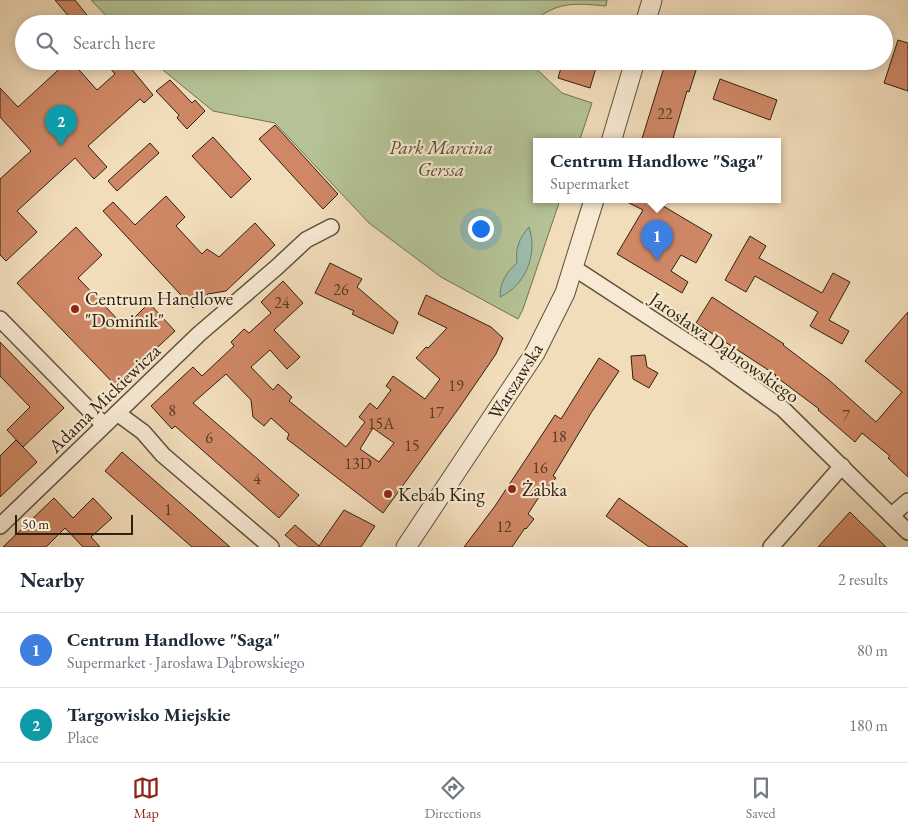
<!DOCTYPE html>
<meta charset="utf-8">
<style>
body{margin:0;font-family:"EB Garamond",serif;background:#f2f2f3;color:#1f2937}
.scale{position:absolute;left:15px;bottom:12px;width:118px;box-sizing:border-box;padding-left:5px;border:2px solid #2e210f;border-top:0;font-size:14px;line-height:18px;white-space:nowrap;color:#2e210f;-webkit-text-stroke:4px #f7e9d3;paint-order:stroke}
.you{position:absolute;left:480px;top:228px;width:18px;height:18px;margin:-12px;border:4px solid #fff;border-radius:50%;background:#1a73e8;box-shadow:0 0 0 8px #1a73e833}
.badge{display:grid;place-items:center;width:32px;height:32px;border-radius:50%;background:#8f2418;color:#fff;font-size:16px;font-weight:700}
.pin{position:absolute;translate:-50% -41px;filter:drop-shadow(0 1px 2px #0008)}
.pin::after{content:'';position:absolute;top:26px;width:18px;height:15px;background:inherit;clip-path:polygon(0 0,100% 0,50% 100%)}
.popup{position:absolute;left:533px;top:138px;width:248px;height:65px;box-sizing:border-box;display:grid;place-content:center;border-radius:0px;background:#fff;filter:drop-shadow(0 1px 4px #0005);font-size:16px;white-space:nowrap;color:#747a83}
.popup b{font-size:19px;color:#1f2937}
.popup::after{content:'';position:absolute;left:50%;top:100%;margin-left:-10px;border:10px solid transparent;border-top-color:#fff}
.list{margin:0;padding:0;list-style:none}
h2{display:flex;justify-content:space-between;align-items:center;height:65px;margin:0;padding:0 20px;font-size:21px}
h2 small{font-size:16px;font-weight:400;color:#747a83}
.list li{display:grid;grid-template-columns:32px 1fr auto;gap:15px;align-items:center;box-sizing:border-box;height:75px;padding:0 20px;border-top:1px solid #e0e1e3}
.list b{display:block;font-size:19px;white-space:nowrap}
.list p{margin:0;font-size:16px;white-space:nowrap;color:#747a83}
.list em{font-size:16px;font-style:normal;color:#747a83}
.icon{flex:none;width:28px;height:28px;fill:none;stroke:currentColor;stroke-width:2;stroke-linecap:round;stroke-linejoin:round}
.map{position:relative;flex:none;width:908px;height:547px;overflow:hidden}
.search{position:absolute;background:#fff;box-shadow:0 2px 12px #0003;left:15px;right:15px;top:15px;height:55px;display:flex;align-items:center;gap:12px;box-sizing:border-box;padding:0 18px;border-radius:28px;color:#747a83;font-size:19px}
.sheet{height:215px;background:#fff}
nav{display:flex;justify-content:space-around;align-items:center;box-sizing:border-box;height:70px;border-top:1px solid #e0e1e3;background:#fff;font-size:14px;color:#747a83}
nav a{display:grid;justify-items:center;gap:2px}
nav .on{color:#8f2418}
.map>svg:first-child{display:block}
</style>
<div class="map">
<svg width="908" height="547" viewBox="0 0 908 547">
<rect width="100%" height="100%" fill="#f2ddbb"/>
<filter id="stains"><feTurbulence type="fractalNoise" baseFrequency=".004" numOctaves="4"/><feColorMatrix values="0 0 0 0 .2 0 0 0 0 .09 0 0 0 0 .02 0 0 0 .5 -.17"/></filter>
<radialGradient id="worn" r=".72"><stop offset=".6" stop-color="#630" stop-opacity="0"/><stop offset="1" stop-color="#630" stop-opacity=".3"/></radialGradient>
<g fill="#b4c295" stroke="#717252">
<path d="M91,0h516l-1,6c-32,-3 -50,-5 -75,18h-417z"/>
<polygon points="152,61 528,61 562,93 592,103 579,142 537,142 537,200 560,200 523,309 518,319 441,277 369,223 275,123 213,111"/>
</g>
<path fill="#9bbcad" stroke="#6f7e6e" d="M529,227c9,27 -3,58 -29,70 0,-14 6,-25 17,-34 -2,-14 2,-25 12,-36z"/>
<g fill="#cf8765" stroke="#2e210f" fill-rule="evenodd">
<polygon points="55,0 75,0 94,24 75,24"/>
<polygon points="898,40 908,43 908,91 884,83"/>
<polygon points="68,61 71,61 97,90 115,74 104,61 125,61 153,95 144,103 140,99 88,146 107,167 94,179 75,158 17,211 37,232 6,261 0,255 0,179 31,151 0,117 0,88 18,107"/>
<polygon points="563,61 598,61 590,88 558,78"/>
<polygon points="666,61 699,61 689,92 687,91 672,142 641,142"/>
<polygon points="720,79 777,100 770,120 713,99"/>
<polygon points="170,80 192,103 195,100 205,111 187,129 177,118 179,115 156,91"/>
<polygon points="275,125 338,194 323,209 259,139"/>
<polygon points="213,137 251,179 231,198 192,156"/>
<polygon points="150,143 159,153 117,191 108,181"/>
<polygon points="166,196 185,217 176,226 202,254 207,249 219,257 255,223 275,245 226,291 208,294 193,308 103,211 113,202 135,225"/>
<polygon points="623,200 659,200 658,203 712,235 696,263 681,255 671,271 688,282 682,293 617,254 643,210"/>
<polygon points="76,227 102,255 78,278 125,327 149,303 175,331 116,386 17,283"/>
<polygon points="750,236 766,246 759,258 822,293 833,273 850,282 829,320 849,331 842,344 810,326 818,312 755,276 746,292 725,280"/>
<polygon points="330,263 362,279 357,287 398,322 393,334 352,314 354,311 315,293"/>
<path d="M283,281l20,22 -29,27 26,27 -13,12 -17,-19 -19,17 22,23 5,-6 14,13 -3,4 57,46 19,-25 -6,-5 11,-14 7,6 14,-19 -5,-4 7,-10 32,23 15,-20 -24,-21 10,-11 2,1 19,-20 -29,-14 8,-19 65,32 12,11 -7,16 -37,54 -76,105 -96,-74 2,-5 -18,-16 -7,8 -11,-9 -2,-17 -25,-26 -33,29 106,92 -20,23 -104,-92 -3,3 -21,-23 42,-39 9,9 32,-30 -3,-4 13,-13 5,4 22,-20 -10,-11zM373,428l21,15 -15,19 -19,-13z"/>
<polygon points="712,297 784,344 783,345 829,380 876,422 902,392 865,361 908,312 908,477 888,458 890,456 862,433 855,442 818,410 819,409 775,376 776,375 696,323"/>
<polygon points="0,342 64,408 23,447 37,462 0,497 0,456 16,440 23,447 7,430 30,407 0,376"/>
<polygon points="645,355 647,367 658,373 649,388 633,379 631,356"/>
<polygon points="599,358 619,371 591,413 553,476 556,478 539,497 528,514 534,519 526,529 525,528 512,547 464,547 495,506 555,415 561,419"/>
<polygon points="122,452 230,547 192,547 105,471"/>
<polygon points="54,498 73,518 93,498 112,518 91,537 100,547 83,547 65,528 46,547 3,547"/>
<polygon points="619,498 688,547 649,547 606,516"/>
<polygon points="344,510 375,526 361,547 299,547 285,535 295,525 319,546"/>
<polygon points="850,512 861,523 886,547 818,547"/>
</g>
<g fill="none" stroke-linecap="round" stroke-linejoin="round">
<defs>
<g id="minor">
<polyline points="574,268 712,358 783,409 908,532"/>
<polyline points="0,319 104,425"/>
<polyline points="117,413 143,432 163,455 271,547"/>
<polyline points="892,515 908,501"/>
<polyline points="0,526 199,334 277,267 306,240 331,227"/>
<polyline points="771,547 842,466"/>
</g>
<g id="tertiary">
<polyline points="645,24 652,0"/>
<polyline points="611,142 635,61"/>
<polyline points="406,547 535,353 565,293 594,200"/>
</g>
</defs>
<use href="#minor" stroke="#5f503a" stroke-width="18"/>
<use href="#tertiary" stroke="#5f503a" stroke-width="21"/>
<use href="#minor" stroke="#f7e9d3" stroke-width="15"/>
<use href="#tertiary" stroke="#f7e9d3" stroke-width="19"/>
</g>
<g fill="#8f2418" stroke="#f7e9d3" stroke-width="2">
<circle cx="75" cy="309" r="5"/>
<circle cx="512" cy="489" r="5"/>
<circle cx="388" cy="494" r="5"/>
</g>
<g text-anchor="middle" stroke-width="4.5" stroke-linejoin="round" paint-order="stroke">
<g font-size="16" fill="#563a24">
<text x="665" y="119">22</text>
<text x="341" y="295">26</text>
<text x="282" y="308">24</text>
<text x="456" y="391">19</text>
<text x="172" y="416">8</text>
<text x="436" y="418">17</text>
<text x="846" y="421">7</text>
<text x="381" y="429">15A</text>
<text x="559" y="442">18</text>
<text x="209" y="443">6</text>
<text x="412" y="451">15</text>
<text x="358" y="469">13D</text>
<text x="540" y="473">16</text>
<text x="257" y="484">4</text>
<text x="168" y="515">1</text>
<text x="504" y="532">12</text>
</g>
<g font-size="19" font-style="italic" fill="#565137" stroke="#f7e9d3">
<text x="441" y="154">Park Marcina<tspan x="441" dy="22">Gerssa</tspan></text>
</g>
<g font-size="19" fill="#2e210f" stroke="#f7e9d3" text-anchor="start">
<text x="85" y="305">Centrum Handlowe<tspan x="85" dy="22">"Dominik"</tspan></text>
<text x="522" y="496">Żabka</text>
<text x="398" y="501">Kebab King</text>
</g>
<g font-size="19" fill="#2e210f" stroke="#f7e9d3">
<text transform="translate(725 347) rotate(35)" y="7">Jarosława Dąbrowskiego</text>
<text transform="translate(515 381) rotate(-58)" y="7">Warszawska</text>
<text transform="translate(104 398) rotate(-44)" y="7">Adama Mickiewicza</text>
</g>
</g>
<rect width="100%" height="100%" filter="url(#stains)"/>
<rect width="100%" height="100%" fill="url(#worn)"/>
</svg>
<div class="scale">50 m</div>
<div class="you"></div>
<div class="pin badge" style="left:657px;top:261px;background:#3f7fe0">1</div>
<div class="popup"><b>Centrum Handlowe &quot;Saga&quot;</b>Supermarket</div>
<div class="pin badge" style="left:61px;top:146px;background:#0f9aa8">2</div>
<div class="search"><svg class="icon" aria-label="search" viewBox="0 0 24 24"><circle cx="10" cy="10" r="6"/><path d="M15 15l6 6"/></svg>Search here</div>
</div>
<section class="sheet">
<h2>Nearby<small>2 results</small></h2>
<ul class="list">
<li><span class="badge" style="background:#3f7fe0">1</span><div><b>Centrum Handlowe &quot;Saga&quot;</b><p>Supermarket · Jarosława Dąbrowskiego</p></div><em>80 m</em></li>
<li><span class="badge" style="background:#0f9aa8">2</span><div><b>Targowisko Miejskie</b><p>Place</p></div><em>180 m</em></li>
</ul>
</section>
<nav>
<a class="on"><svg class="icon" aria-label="map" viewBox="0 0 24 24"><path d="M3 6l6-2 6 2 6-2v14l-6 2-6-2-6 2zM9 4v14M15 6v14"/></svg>Map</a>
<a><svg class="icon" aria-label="directions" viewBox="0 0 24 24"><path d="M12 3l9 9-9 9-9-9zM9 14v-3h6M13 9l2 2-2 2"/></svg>Directions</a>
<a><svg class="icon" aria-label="saved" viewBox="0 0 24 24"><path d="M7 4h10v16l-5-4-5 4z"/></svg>Saved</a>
</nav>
